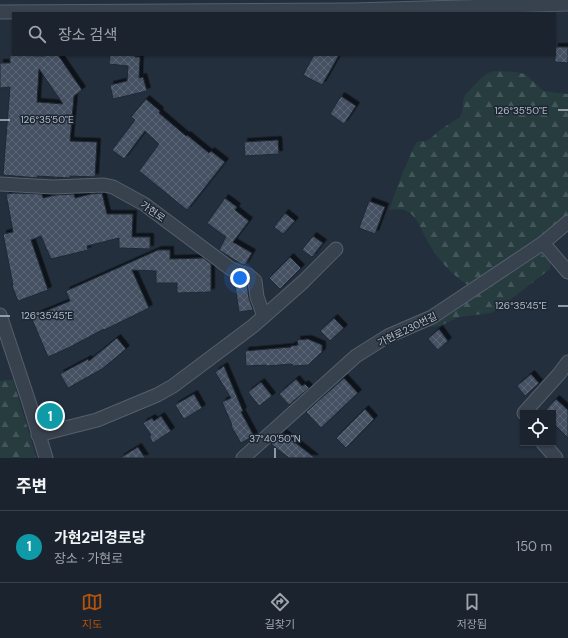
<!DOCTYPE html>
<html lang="ko">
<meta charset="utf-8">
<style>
body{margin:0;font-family:"DM Sans","Noto Sans KR",sans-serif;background:#242b36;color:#f1f3f6}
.controls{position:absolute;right:12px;bottom:12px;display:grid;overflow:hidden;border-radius:0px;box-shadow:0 1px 3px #0004}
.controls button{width:36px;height:36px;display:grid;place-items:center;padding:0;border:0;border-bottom:1px solid #39404a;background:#1b232e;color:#f1f3f6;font:20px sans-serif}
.you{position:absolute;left:240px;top:278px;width:14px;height:14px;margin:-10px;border:3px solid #fff;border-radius:50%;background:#1a73e8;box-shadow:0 0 0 6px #1a73e833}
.badge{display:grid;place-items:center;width:26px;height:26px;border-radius:50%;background:#b45309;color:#fff;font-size:13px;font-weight:700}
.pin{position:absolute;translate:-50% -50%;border:2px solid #fff;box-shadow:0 1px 4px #0006}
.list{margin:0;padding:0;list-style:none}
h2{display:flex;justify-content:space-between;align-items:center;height:52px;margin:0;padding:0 16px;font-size:17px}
h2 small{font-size:13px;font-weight:400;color:#a0a4aa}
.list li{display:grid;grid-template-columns:26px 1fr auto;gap:12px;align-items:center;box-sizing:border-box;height:72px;padding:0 16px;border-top:1px solid #39404a}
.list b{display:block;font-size:15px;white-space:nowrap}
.list p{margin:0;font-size:13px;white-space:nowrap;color:#a0a4aa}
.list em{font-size:13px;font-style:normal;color:#a0a4aa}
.icon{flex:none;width:22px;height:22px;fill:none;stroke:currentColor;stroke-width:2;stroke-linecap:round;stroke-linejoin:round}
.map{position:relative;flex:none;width:568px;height:458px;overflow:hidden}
.search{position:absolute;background:#1b232e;box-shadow:0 1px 3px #0004;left:12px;right:12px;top:12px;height:44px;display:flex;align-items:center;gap:10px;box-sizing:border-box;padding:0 14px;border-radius:0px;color:#a0a4aa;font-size:15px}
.sheet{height:124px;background:#1b232e}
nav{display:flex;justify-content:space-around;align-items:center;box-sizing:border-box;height:56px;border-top:1px solid #39404a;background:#1b232e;font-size:11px;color:#a0a4aa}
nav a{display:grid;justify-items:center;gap:2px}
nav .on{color:#b45309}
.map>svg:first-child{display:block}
</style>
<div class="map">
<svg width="568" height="458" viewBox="0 0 568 458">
<defs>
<pattern id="forest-firs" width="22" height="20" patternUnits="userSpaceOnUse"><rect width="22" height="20" fill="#263c3f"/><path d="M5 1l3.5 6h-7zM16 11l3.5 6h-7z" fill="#435659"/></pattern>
<pattern id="building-cross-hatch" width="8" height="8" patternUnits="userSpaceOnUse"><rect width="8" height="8" fill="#455162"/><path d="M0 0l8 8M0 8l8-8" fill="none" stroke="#5d6877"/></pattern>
<filter id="shadow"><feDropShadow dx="3.5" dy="-3.5" stdDeviation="0" flood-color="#0009"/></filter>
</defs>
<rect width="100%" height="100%" fill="#242f3e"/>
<g fill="url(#forest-firs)">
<path d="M495,71l20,1 10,2 19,17 14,2 10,1v123l-35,28 18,18v3l-1,3 -53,41 -6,3 -32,4 -19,9 -12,1 -1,-1 42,-40c-18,-12 -28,-23 -40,-42 -6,-10 -10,-24 -19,-31 -7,-5 -14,-4 -21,-3l13,-36 12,-27 3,-5 4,-1h5l5,-3 9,-8 20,-13 3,-9v-7l2,-6 17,-18 6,-4z"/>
<polygon points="6,380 13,380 33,446 36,458 0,458 0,381"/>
</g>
<g fill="url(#building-cross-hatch)" stroke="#1f2835" fill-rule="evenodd" filter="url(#shadow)">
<polygon points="555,47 568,47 568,63 555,62"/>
<path d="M10,55l34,1 -1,-1h15l24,35 -8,6 -4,45 27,1 -2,35 -25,-1v2l-33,-2 1,2 -35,-3 7,-88 -10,1v-25h10zM39,69l24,35 -26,-2z"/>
<polygon points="110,55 135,55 135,57 140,57 139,78 143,77 147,91 113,99 110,85 127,81 128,66 109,64"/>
<polygon points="314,55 339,55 322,85 303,75"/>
<polygon points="341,96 356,106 344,124 330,114"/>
<polygon points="146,99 160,111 159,113 186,136 187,135 209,153 211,151 225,162 187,210 139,171 159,144 145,131 124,159 112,150 135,120 131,117"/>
<polygon points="278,140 279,154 245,156 244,142"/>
<polygon points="14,193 42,194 43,198 56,195 74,194 75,198 91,194 102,193 107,214 133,214 132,237 150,237 150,249 119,248 119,238 87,246 88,250 51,259 41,236 31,240 48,290 18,301 12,286 13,285 3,234 13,232 6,194"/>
<polygon points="225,198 237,207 235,210 249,221 233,242 252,253 245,265 241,264 219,250 226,237 207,223"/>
<polygon points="369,201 385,207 375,234 359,228"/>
<polygon points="285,213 295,221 283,234 274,227"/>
<polygon points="313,236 323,243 312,257 302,250"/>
<polygon points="158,250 170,250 170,259 203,258 211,264 211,292 177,293 177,283 156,283 156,271 132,270 149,308 104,330 104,329 68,348 48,357 31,317 70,301 66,291"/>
<polygon points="290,257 301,268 280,289 269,278"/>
<polygon points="246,283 247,285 249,298 253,310 239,312 235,285"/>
<polygon points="334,318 344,328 330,341 320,331"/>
<polygon points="439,329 448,341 438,350 428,339"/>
<polygon points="117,338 126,349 102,369 68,388 60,374 88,359 89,361"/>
<polygon points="308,339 322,345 322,352 308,365 293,366 292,364 266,366 266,365 246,366 245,351 291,347 291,346 298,345 297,340"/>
<polygon points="224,366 243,411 241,412 254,436 241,443 231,426 232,425 222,402 231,398 215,372"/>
<polygon points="531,374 539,383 525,396 517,386"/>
<polygon points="344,378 358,393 321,428 306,412"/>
<polygon points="296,379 302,386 305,384 309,388 289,405 279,394"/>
<polygon points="261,382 272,396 259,406 248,392"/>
<polygon points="194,394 202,408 184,419 175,405"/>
<polygon points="556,399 568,410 568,438 553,423 553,413 543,413"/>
<polygon points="53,405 59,422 47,424 42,409"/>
<polygon points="365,409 374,419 346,448 336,438"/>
<polygon points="161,416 171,431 153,443 149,436 151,435 143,423 152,418 154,421"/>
<polygon points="283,433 315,458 289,458 271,444"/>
<polygon points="138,447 145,458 120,458"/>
</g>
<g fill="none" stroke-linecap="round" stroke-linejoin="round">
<defs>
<g id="minor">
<polyline points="0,12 352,10 568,4"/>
<polyline points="0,184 53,187 104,185 113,187 144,204 231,269 248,275 255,281 257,297 264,316"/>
<polyline points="543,243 568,272"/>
<polyline points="0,315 29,402 46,458"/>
<polyline points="524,413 559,374 568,362"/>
<polyline points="38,435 97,420 157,395 173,386 253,326 303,282 336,249"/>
<polyline points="543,443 556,458"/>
<polyline points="243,458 356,356 388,336 432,317 543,243 568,222"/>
</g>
</defs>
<use href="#minor" stroke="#565f6c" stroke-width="15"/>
<use href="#minor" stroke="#38414e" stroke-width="13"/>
</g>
<path fill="none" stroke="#b4bcc9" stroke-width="1.5" d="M558,110h10M0,120h10M558,306h10M0,316h10M275,448v10"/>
<g text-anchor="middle" stroke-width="3" stroke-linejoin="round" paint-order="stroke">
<g font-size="10" fill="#b4bcc9" stroke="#1d2633">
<text transform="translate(153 211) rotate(35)" y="4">가현로</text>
<text transform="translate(407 329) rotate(-26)" y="4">가현로230번길</text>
</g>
</g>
<g font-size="10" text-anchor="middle" fill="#b4bcc9" stroke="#1d2633" stroke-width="3" stroke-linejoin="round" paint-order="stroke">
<text x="521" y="114">126°35'50"E</text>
<text x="47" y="123">126°35'50"E</text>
<text x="521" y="309">126°35'45"E</text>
<text x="47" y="319">126°35'45"E</text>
<text x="275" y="442">37°40'50"N</text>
</g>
</svg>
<div class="controls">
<button><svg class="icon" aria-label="locate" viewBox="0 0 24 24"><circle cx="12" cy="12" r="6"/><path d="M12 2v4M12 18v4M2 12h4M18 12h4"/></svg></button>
</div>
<div class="you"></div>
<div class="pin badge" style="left:50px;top:416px;background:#0f9aa8">1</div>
<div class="search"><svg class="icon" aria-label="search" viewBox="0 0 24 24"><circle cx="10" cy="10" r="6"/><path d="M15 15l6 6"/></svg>장소 검색</div>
</div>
<section class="sheet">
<h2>주변<small></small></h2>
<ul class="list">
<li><span class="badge" style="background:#0f9aa8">1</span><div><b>가현2리경로당</b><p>장소 · 가현로</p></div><em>150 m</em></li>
</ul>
</section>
<nav>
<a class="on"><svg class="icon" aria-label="map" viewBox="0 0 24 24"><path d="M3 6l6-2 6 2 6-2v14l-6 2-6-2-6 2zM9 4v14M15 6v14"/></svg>지도</a>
<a><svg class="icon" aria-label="directions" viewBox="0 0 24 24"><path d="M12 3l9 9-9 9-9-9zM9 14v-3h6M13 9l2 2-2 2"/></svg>길찾기</a>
<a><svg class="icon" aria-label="saved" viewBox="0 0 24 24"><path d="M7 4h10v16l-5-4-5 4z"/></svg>저장됨</a>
</nav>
